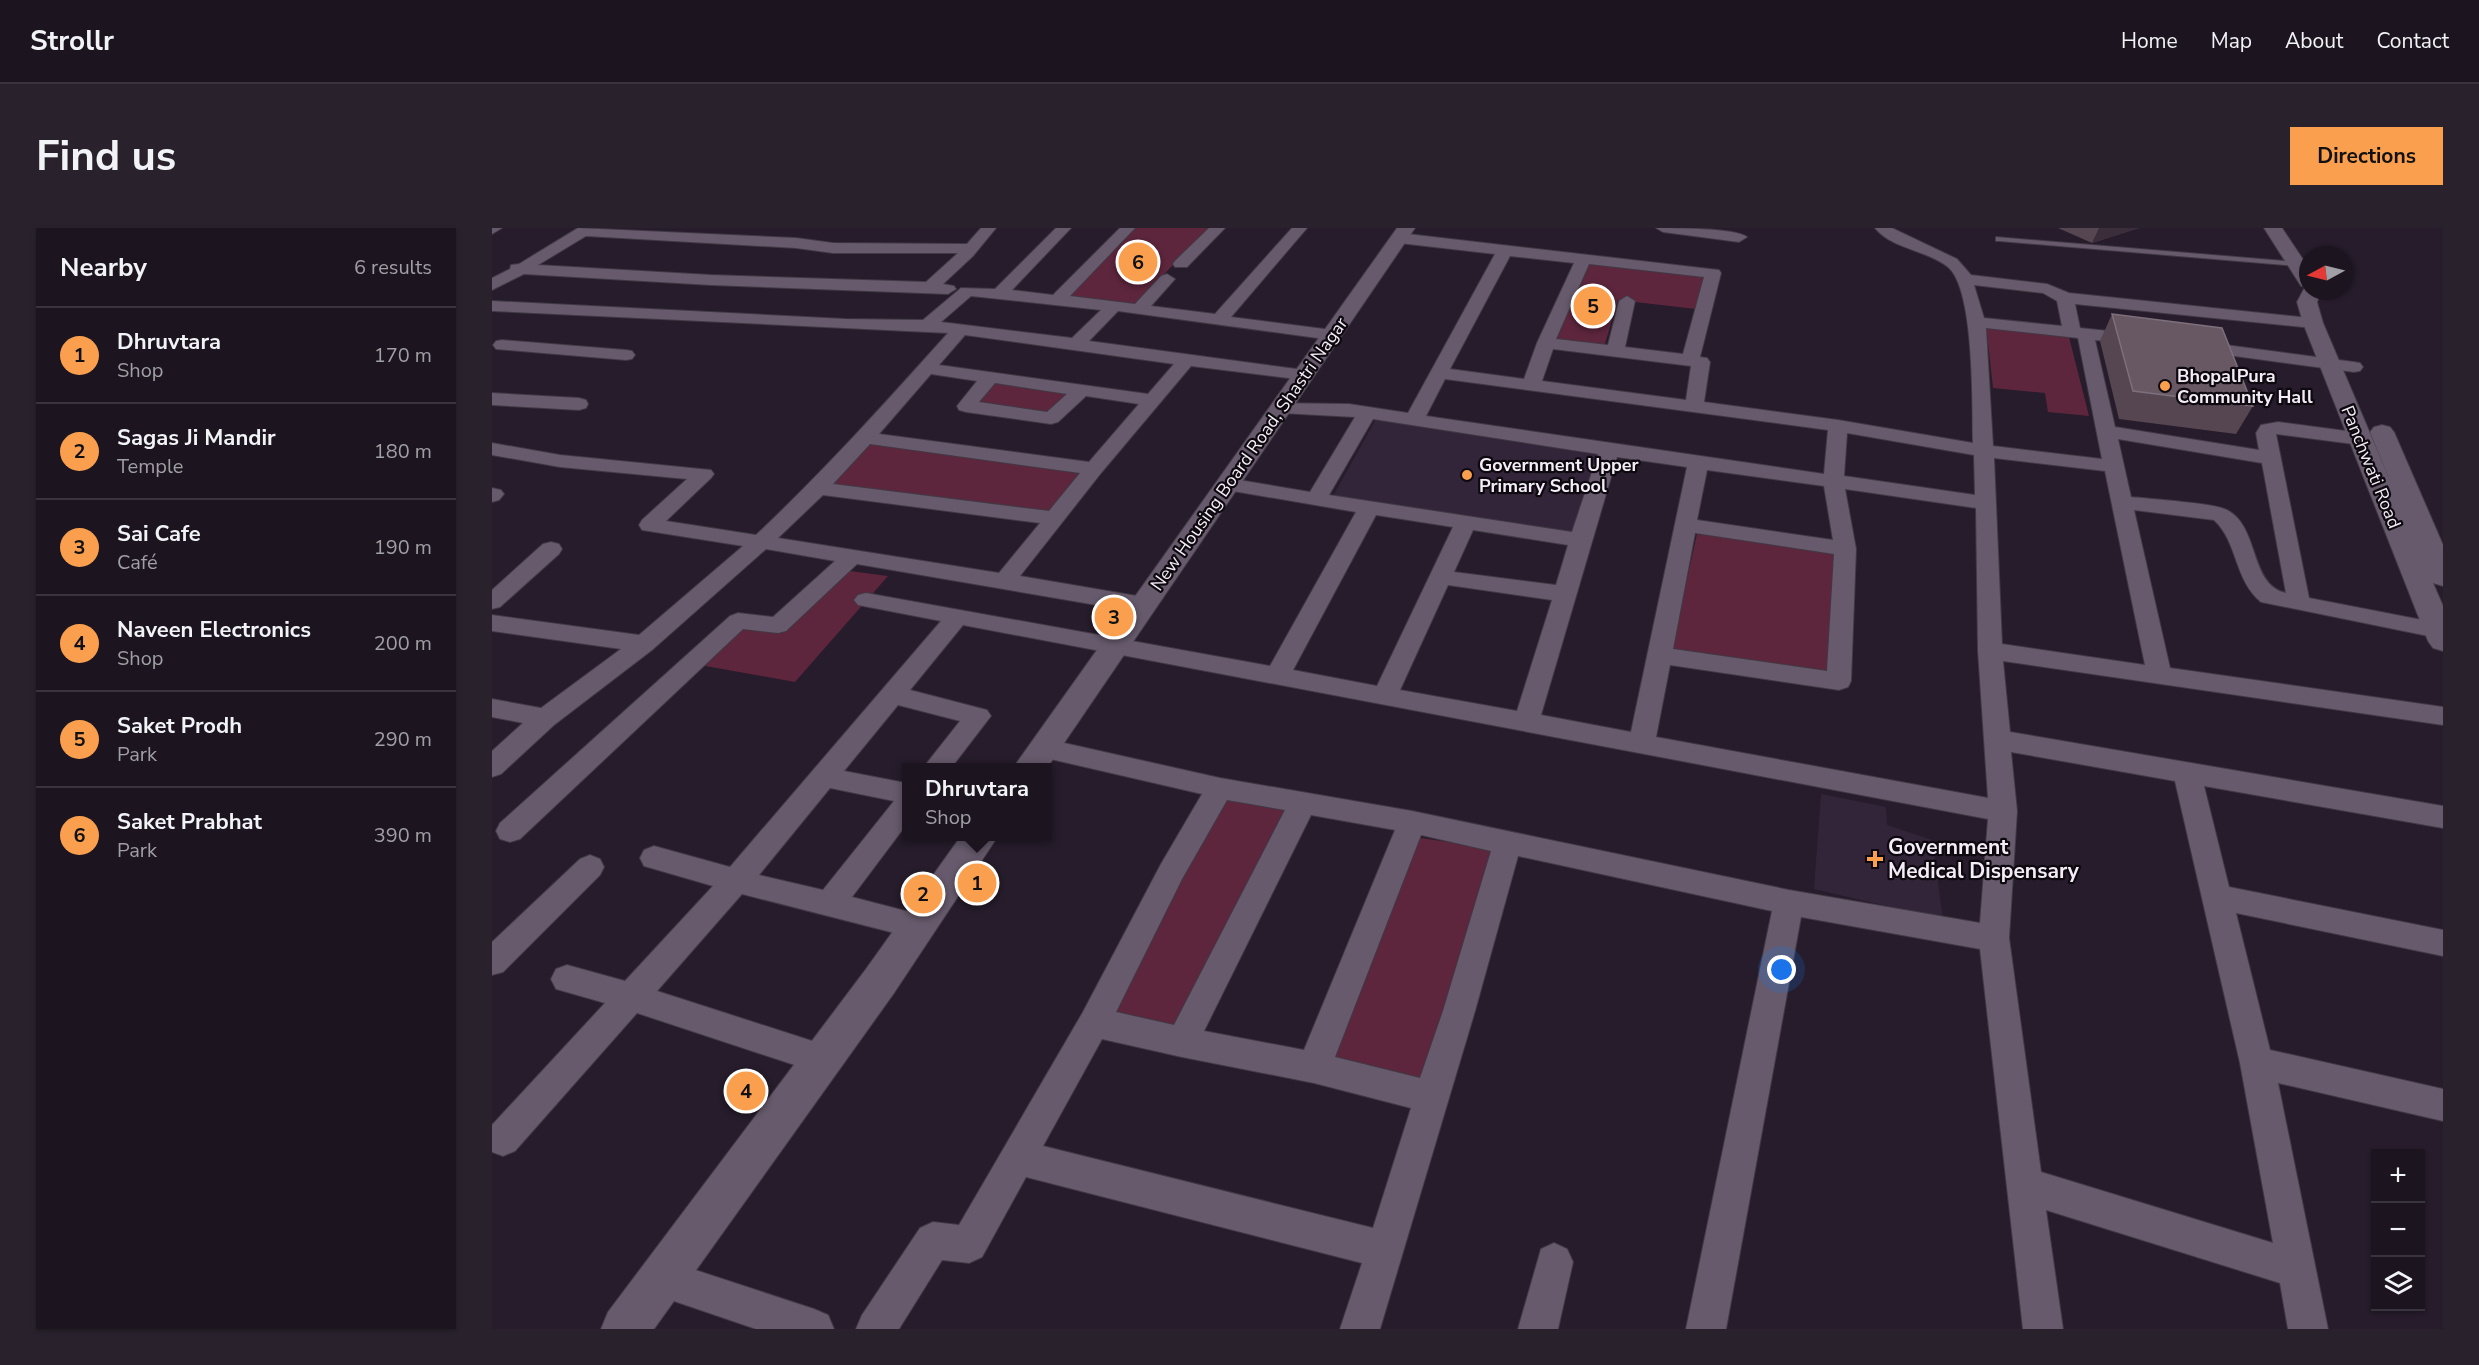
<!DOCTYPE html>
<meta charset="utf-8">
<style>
body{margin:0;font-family:"Nunito Sans",sans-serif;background:#29222d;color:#f1f3f6}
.controls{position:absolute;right:18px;bottom:18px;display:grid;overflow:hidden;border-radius:0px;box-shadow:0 2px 4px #0004}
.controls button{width:54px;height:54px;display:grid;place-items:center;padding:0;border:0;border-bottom:2px solid #3a343e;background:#1c1520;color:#f1f3f6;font:30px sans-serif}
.compass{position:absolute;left:1807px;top:18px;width:54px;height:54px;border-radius:50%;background:#1c1520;box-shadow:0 2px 4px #0004;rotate:263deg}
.you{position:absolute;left:1290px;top:742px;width:21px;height:21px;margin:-15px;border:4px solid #fff;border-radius:50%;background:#1a73e8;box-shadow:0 0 0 9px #1a73e833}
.badge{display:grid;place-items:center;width:39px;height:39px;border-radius:50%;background:#fa9f4e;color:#111;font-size:20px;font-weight:700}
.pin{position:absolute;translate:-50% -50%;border:3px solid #fff;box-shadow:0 2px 6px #0006}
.popup{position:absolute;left:410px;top:535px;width:150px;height:78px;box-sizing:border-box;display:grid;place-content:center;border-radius:0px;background:#1c1520;filter:drop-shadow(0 2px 4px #0005);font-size:20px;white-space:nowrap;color:#a09fa5}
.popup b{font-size:22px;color:#f1f3f6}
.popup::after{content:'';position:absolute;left:50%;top:100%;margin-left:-12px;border:12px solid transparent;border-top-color:#1c1520}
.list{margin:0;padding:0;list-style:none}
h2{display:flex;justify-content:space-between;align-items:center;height:78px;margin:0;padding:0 24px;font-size:26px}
h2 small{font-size:20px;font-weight:400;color:#a09fa5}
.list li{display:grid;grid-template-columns:39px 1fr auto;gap:18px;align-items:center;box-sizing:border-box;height:96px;padding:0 24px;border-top:2px solid #3a343e}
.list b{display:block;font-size:22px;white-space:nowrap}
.list p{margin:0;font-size:20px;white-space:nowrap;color:#a09fa5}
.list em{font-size:20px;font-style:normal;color:#a09fa5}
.icon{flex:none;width:33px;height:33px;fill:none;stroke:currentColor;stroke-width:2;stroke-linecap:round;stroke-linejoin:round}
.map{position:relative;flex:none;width:1951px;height:1101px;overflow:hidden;border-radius:0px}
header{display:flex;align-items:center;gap:36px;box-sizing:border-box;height:84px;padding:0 30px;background:#1c1520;border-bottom:2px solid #3a343e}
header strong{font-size:28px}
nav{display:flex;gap:33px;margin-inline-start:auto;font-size:21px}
.intro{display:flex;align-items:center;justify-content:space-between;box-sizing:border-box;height:144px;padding:0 36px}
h1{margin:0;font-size:42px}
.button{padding:15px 27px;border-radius:0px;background:#fa9f4e;color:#111;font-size:21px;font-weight:700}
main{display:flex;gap:36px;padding:0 36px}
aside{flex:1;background:#1c1520;border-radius:0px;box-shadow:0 2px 4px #0004}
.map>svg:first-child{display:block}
</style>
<header>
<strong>Strollr</strong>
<nav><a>Home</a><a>Map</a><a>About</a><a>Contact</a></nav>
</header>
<div class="intro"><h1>Find us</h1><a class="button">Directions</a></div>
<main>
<aside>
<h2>Nearby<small>6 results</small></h2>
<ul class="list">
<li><span class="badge">1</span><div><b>Dhruvtara</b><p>Shop</p></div><em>170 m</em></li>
<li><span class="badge">2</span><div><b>Sagas Ji Mandir</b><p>Temple</p></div><em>180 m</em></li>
<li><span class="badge">3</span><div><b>Sai Cafe</b><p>Café</p></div><em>190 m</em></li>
<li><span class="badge">4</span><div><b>Naveen Electronics</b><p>Shop</p></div><em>200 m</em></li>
<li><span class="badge">5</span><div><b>Saket Prodh</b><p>Park</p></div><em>290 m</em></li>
<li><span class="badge">6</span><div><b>Saket Prabhat</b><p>Park</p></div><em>390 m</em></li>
</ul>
</aside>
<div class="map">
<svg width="1951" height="1101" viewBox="0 0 1951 1101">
<rect width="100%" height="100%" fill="#261c2b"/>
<g fill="#332539">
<polygon points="884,191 1105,227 1079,305 841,268"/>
<polygon points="1329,566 1394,579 1395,597 1440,612 1451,691 1322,661"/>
</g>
<g fill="#5d263d">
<polygon points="643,0 717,0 642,77 576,69"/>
<polygon points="1096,35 1215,47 1212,82 1126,72 1112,119 1061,113"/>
<polygon points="1494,97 1576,105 1597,188 1556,184 1553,165 1501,160"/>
<polygon points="503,152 584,163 559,186 481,173"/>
<polygon points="375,216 592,239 556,284 340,256"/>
<polygon points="1205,306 1342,325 1336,443 1179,422"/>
<polygon points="350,342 396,348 303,454 208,437 249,400 287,404"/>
<polygon points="733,572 797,581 686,802 616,786"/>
<polygon points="922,609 1005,621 932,856 835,834"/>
</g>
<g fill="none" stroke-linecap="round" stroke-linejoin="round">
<defs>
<polygon id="service" points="1504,9 1805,34 1809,36 1805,38 1507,13 1504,13"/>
<g id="minor">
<polygon points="0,0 10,0 0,6"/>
<path d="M86,0l218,10 37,5 134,1 14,-16h15l-23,28 -30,28 11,2 2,3 -8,5 -237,-9 -187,-11 -32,16v-12l18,-9 1,-4 8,-1zM94,8l210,12 37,5h125l-32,29 -215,-7 -173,-10z"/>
<path d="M564,0h15l-59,62 41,5 67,-67h15l-65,68 65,8 26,-28 6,-2 8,5 -24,27 64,8 77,-86h15l-76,89 101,13 6,1 3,4 -3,4 -6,1 -214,-29 -29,30 215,29 6,1 3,4 -3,4 -6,1 -113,-14 -90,107 -81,103 123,21 8,3 4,5 -4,5 -8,3 -286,-49 -71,67 -8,2 -35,-4 -223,210 -10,3 -10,-3 -4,-8 4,-8 230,-207 8,-3 35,4 62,-56 -69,-12 -114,101 -98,75 -53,49 -9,3v-26l31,-28 -31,-6v-18l49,9 80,-59 -129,-18v-16l147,20 104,-89 -101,-16 -3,-5 3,-5 45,-41 -127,-12 -68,-12v-12l68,12 151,15 3,4 -3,4 -45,43 90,14c68,-64 130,-133 192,-202l-456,-22v-10l353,18 78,1 38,-32 34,1zM479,68l130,14 -29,28 -131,-16zM473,107l209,29 -26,30 -209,-29zM439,146l46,7 -20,25 2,4 7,2 85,12 7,-2 28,-26 53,8 -50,58 -210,-28zM503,155l72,11 -20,18 -68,-10zM378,216l210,29 -31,38 -216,-27zM331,267l217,28 -41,50 -221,-35z"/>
<polygon points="717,0 733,0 695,39 683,39 681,36 683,33"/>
<path d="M1164,0c17,0 80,0 91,9l-8,5 -76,-10z"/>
<path d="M1383,0h17l65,31 14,16 76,9 22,9 250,26 2,4 -2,4 -6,1 -238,-24 5,24 57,6 6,1 3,4 -3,4 -6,1 -42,-4 20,87 144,23 -3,-17 5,-8 17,-3 83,11 7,2 3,4 -3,4 -7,2 -85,-11 33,164 134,26v12l-5,2 -177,-36c-27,-22 -23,-60 -47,-82l-80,-10 36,158 273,39v18l-440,-64 7,71 433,74v22l-239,-42 25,101 214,43v26l-207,-43 34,137 173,39v32l-165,-38 50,246h-40l-8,-46 -234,-73 17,119h-40l-43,-380 -179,-32 -75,412h-40l86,-418 -254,-55 -43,155 -95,318h-40l22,-66 -336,-86 -44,80 -13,6 -27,-3 -43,69h-43l6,-14 58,-87 13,-6 26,3 124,-213 78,-148 41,-70 -169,-39 -4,-7 4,-7 9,-3 178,40 192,33 377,79 191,33 8,-104 -1025,-194 -53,65 77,20 4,6 -40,52h-28l37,-47 -62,-16 -54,66 62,12v42l-54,72 77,20 4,9 -4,9 -11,4 -176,-45 -85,97 177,57 5,11 -5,11 -12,4 -185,-61 -122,138 -12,5 -11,-4v-27l113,-122 -49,-14 -5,-10 5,-10 11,-4 58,16 88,-95 -69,-20 -4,-8 4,-8 10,-4 76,21 211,-246 -83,-16 -4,-5 4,-5 8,-2 404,73 86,-154 -129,-22 -7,-2 -3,-4 3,-4 7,-2 83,14 45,-75 -74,-4 -7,-2 -2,-4 2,-4 75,1 59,9 87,-159 -96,-11 -8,-5 3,-3 5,-2 320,37 2,3 -21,84 7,1 3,4 -6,40 134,18 135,23c-1,-37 2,-153 -25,-176 -21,-17 -56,-18 -73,-39zM1018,28l64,7 -37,80 -13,36 -74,-10zM1097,36l115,13 -21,77 -58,-7 10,-46 -8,-5 -8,5 -11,44 -52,-6zM1482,57l69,8 14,8 5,25 -78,-8zM1494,100l92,10 24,121 -109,-13zM1061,121l138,17 -5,34 -144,-19zM953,151l383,51 -4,44 -398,-58zM881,191l225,35 -26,78 -243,-37zM1355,205l127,22 1,40 -131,-19zM1626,211l144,24 24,130c-37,-8 -26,-66 -59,-83 -12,-7 -78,-11 -96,-13zM1125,229l70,10 -56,265 -90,-17zM1502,230l111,13 40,194 -143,-21zM1215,242l117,16 9,54 -136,-20zM1353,261l131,19 2,143 10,147 -332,-61 14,-72 169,25 9,-3 3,-6 5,-132zM884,287l77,12 -76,159 -84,-16zM981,302l95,15 -12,40 -102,-13zM1203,305l139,21 -7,117 -154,-22zM956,357l104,15 -35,111 -117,-21zM1519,524l164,29 65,282 33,180 -232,-71 -32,-234 8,-127zM338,560l64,13 -71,89 -64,-15zM735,572l58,10 -111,215 -58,-13 66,-133zM819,587l84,15 -91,220 -100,-19zM929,607l70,16 -48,160 -23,67 -85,-21zM610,811l80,18 132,26 97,25 -38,120 -330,-82z"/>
<polygon points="10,112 134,122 140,123 143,127 140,131 134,132 4,121 1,117 4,113"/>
<polygon points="1704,113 1862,134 1868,135 1871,139 1868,143 1862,144 1698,122 1695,118 1698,114"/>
<polygon points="0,165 87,170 94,172 96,176 94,180 87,182 0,177"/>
<polygon points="0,260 9,262 12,266 7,272 0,274"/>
<polygon points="59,314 67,316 70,321 67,326 8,379 0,381 0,362 51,316"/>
<polygon points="98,627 108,631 112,639 108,647 11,744 0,747 0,714 88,631"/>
<polygon points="1062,1015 1075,1021 1081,1034 1066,1101 1026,1101 1049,1021"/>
<polygon points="170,1031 322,1081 336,1087 342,1101 264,1101 170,1069 157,1063 151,1050 157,1037"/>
</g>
<g id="tertiary">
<polygon points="905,0 923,0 555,540 521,540"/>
<polygon points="1772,0 1790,0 1816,39 1816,63 1830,63 1825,74 1831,95 1900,257 1878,204 1882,199 1890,197 1898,199 1902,204 1951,317 1951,358 1941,355 1951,378 1951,423 1941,420 1936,413 1811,95 1805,74 1813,59 1809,58"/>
<polygon points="469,608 506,608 402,765 162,1101 109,1101 116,1084 374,741"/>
</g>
</defs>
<use href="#service" stroke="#413945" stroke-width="2"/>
<use href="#minor" stroke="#413945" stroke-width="2"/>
<use href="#tertiary" stroke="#413945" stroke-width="2"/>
<use href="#service" fill="#665a6c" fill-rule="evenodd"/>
<use href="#minor" fill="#665a6c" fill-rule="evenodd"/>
<use href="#tertiary" fill="#665a6c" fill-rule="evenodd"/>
</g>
<g fill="#564652">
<polygon points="1566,0 1647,0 1600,15"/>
<polygon points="1620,86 1761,178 1744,206 1627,191 1608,113"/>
</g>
<polygon fill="#3c2d3b" points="1607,0 1647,0 1600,15"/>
<polygon fill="#675864" stroke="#7d6f7b" stroke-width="1.5" points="1620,86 1730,100 1761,178 1641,163"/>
<g fill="#fa9f4e" stroke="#0d090f" stroke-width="2">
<circle cx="1673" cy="158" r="6"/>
<circle cx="975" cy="247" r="6"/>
<path d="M1380 622h6v6h6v6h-6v6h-6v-6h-6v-6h6z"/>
</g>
<g text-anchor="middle" stroke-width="4.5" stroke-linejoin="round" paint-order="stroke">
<g font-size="18" font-weight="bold" fill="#f4edf8" stroke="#0d090f" text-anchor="start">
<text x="1685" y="154">BhopalPura<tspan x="1685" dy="21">Community Hall</tspan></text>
<text x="987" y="243">Government Upper<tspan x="987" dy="21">Primary School</tspan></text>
</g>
<g font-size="18" fill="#f4edf8" stroke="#0d090f">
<text transform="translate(757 226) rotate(-55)" y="6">New Housing Board Road, Shastri Nagar</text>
<text transform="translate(1879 239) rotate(68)" y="6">Panchwati Road</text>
</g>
<g font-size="21" font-weight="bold" fill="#f4edf8" stroke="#0d090f" text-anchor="start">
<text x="1396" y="626">Government<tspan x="1396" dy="24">Medical Dispensary</tspan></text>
</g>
</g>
</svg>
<div class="controls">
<button>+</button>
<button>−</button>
<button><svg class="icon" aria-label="layers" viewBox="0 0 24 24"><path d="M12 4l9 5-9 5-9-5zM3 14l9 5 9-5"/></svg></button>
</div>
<svg class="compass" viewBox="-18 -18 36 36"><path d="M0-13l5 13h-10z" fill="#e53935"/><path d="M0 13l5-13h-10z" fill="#a09fa5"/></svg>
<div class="you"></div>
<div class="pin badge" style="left:485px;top:655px">1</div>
<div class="popup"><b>Dhruvtara</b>Shop</div>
<div class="pin badge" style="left:431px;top:666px">2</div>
<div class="pin badge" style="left:622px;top:389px">3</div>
<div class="pin badge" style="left:254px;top:863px">4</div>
<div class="pin badge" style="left:1101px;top:78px">5</div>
<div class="pin badge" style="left:646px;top:34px">6</div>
</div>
</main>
